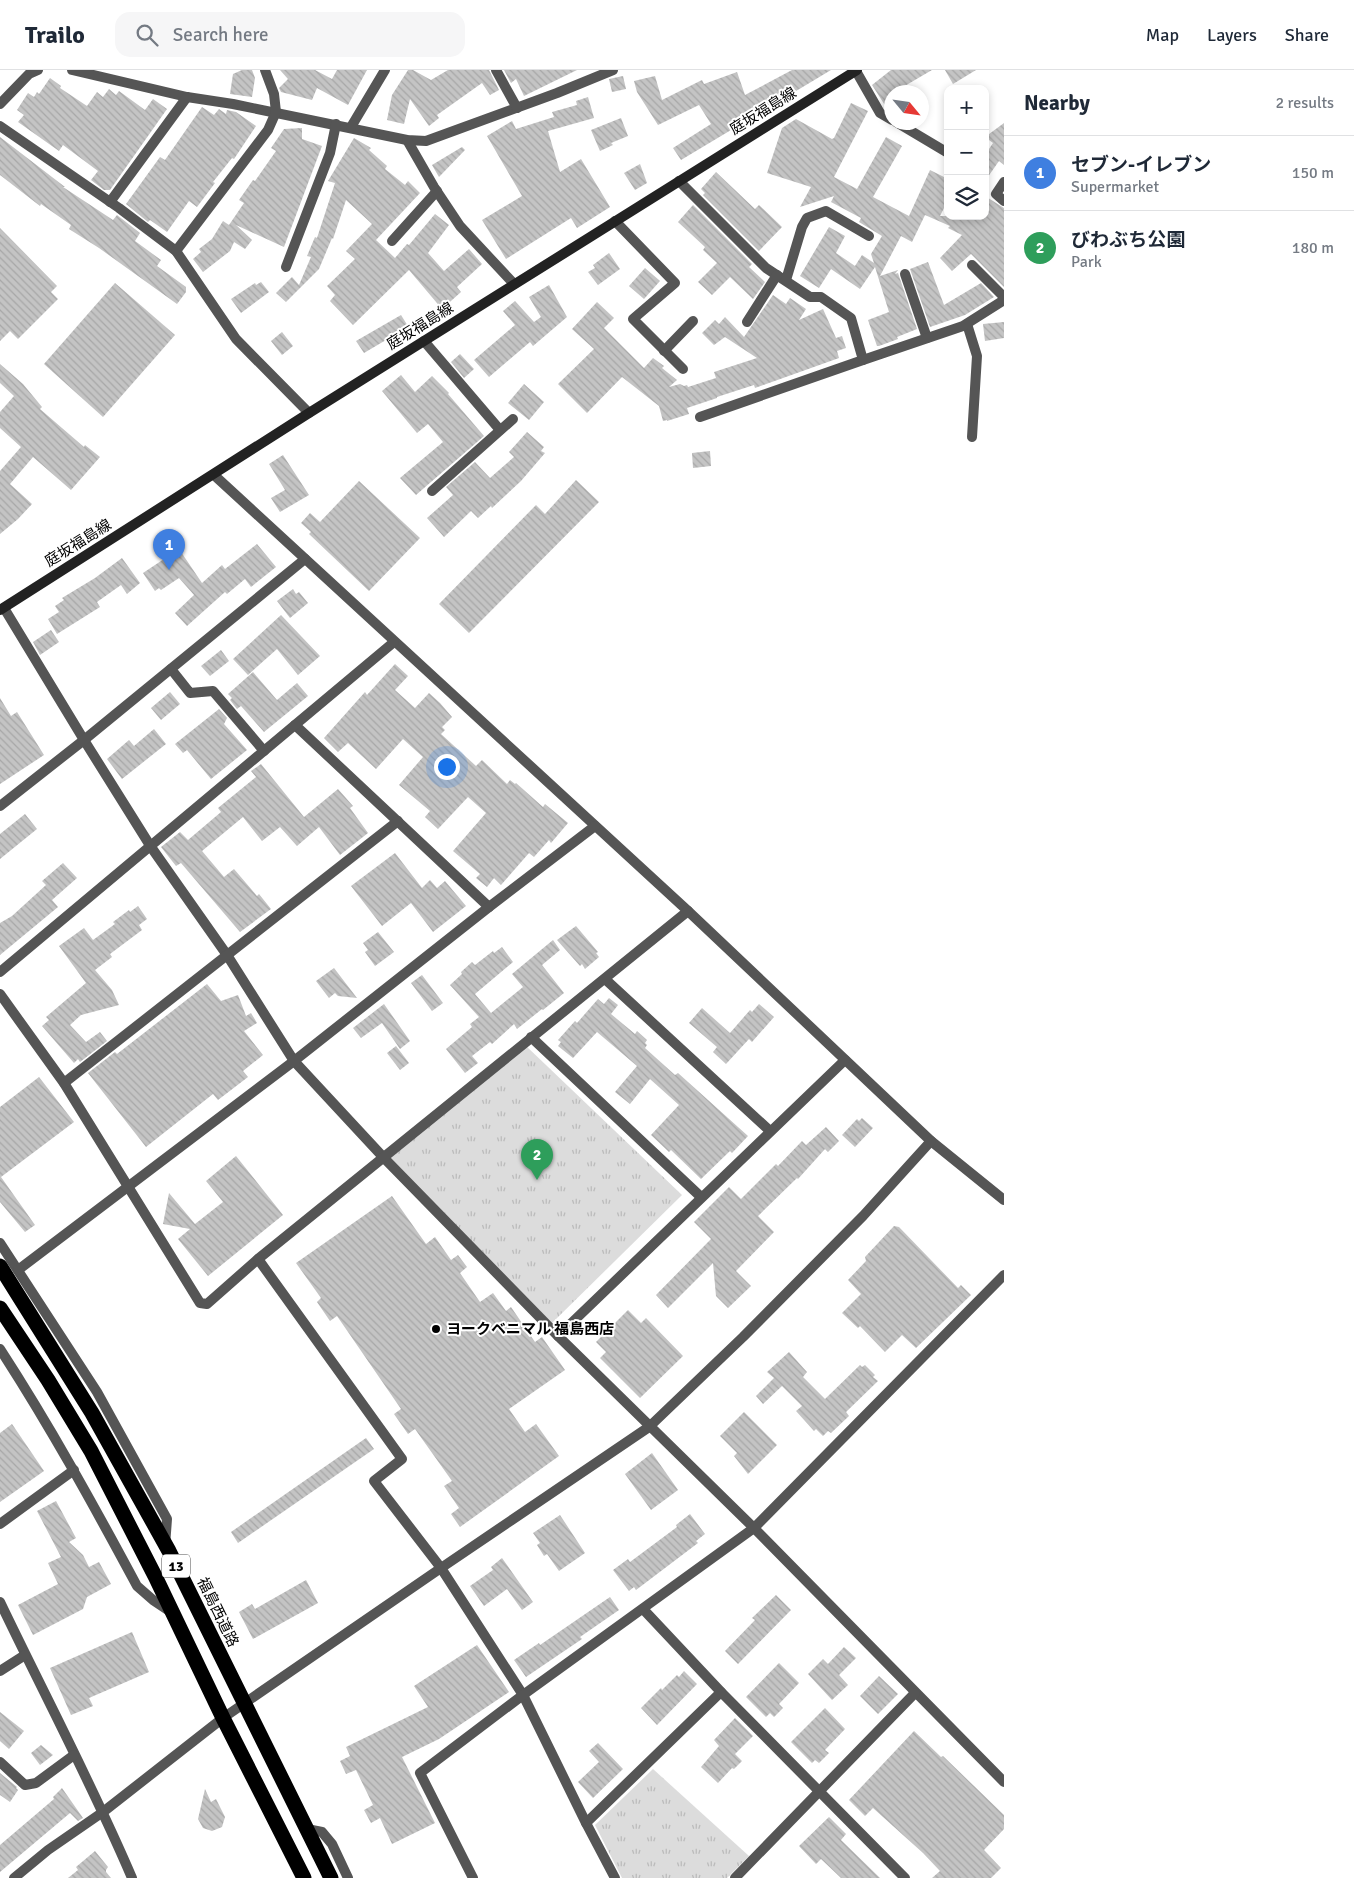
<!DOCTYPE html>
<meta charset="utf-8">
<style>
body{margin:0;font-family:Signika,"Noto Sans JP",sans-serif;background:#f6f6f7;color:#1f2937}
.controls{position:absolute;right:15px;top:15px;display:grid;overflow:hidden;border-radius:10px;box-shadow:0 2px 8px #0003}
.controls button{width:45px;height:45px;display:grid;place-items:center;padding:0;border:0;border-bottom:1px solid #e0e1e3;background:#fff;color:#1f2937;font:25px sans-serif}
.compass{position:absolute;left:884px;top:15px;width:45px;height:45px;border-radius:50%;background:#fff;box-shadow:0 2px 8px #0003;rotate:119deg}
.you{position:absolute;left:446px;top:696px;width:18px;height:18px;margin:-12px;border:4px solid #fff;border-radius:50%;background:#1a73e8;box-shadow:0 0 0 8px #1a73e833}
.badge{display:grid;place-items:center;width:32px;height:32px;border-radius:50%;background:#b45309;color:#fff;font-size:16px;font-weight:700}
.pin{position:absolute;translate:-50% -41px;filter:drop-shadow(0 1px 2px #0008)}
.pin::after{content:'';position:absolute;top:26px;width:18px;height:15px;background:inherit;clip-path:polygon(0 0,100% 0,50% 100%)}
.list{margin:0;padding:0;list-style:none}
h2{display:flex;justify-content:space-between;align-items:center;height:65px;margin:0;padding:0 20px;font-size:21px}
h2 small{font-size:16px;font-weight:400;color:#747a83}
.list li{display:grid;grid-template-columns:32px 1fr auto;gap:15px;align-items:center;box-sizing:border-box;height:75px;padding:0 20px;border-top:1px solid #e0e1e3}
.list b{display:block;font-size:19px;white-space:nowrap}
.list p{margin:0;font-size:16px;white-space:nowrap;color:#747a83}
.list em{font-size:16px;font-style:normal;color:#747a83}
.icon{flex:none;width:28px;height:28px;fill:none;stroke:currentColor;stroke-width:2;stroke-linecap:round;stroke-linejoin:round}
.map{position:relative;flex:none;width:1004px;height:1808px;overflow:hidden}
header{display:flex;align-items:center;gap:30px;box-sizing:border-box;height:70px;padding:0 25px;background:#fff;border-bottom:1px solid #e0e1e3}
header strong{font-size:24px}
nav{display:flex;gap:28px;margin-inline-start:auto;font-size:18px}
.search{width:350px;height:45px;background:#f6f6f7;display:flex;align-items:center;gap:12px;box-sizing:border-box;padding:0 18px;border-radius:15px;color:#747a83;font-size:19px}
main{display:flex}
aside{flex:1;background:#fff}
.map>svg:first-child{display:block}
</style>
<header>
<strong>Trailo</strong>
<div class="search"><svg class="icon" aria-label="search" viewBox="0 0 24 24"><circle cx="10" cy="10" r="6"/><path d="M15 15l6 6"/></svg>Search here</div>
<nav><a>Map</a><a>Layers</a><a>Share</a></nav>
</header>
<main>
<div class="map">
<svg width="1004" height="1808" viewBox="0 0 1004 1808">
<defs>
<pattern id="park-tufts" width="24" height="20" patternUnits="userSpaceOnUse" patternTransform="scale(1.25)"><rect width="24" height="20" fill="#dcdcdc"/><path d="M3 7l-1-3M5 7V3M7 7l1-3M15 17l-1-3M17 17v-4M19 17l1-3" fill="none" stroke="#bbb"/></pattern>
<pattern id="building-back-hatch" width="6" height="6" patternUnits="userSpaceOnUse" patternTransform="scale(1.25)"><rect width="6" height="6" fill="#c4c4c4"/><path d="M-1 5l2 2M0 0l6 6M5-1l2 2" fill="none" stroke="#a7a7a7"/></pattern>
</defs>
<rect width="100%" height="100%" fill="#fff"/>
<g fill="url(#park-tufts)">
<polygon points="524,974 682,1125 552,1253 387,1088"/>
<polygon points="653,1699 749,1786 727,1808 622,1808 595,1755"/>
</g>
<g fill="url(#building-back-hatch)">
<polygon points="242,0 252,0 255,8 252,27 230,24 233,4"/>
<polygon points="280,0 315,0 332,9 337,0 367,0 348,35 317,18 312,30 281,22 279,18 288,9"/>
<polygon points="408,0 413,0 431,10 448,0 489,0 499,20 490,25 482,13 437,45 439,48 429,56 410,29 404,54 387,50 392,25"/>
<polygon points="504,0 577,0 524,26 516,9 511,13"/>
<polygon points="792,0 831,0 681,90 673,78 711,54 699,35 658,55 637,22 634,11 655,6 662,30 702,10 704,14 737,2 745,25"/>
<polygon points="891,0 932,0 903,17 906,22 892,22 892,42 888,40 872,15"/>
<polygon points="945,0 976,0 953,14"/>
<polygon points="623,6 626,19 612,22 609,9"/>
<polygon points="50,8 61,16 60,18 87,36 97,22 103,27 109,19 116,25 119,21 145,40 153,29 167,39 110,120 104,120 91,110 98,101 63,75 59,81 18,52 24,45 17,40 28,23 34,27 37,22 39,24"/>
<polygon points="588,27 594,48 548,61 560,102 581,89 610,137 577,158 571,148 506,189 482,150 522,126 487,66 512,51 516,59 554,47 552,42 577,35 576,31"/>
<polygon points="851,33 868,41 834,107 857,119 886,67 902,76 873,127 909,146 930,100 948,109 948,130 940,146 985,146 985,126 1004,138 1004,217 971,184 952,201 940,188 962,165 948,158 950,156 925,145 912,172 901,166 880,206 898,200 895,204 898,203 917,259 897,267 898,269 879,276 877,276 868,250 889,242 875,197 860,219 831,199 819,218 800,206 829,157 845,166 836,183 855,196 862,185 874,193 871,184 882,166 859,152 861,148 831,132 834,126 800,137 811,117 767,103 782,58 796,49 832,69 834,68"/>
<polygon points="202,37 214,45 219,39 226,44 227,40 236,42 256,56 234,89 232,88 213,112 215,113 197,137 189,131 167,162 150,150 148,152 126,134 160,87 165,90"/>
<polygon points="621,48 628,66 611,73 613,75 600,81 591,60"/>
<polygon points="1004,53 1004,95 999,91 985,111 985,85 993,73 985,67"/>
<polygon points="302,58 302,69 322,76 284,177 236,155 252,170 245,179 234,172 230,181 203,202 193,189 201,182 199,179 212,169 223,151 229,155 244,133 239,130 253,110 255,111 276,81 271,78 284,59"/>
<polygon points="0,67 65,117 63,117 113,150 117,145 140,163 135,171 161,190 157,196 186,217 186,222 177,234 99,178 69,159 71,155 41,134 40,136 0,105"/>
<polygon points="354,68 371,78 369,80 387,96 385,99 405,115 408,111 420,123 376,170 395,188 407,174 409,175 435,144 449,155 428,183 444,201 469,179 482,194 457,217 461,222 442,239 409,200 353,255 330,231 335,225 327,216 355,189 346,181 372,154 346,130 333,169 332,168 319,199 286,232 276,223 292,207 299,215 311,187 307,186 315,167 317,168 335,113 328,111"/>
<polygon points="462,77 465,80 439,107 432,95"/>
<polygon points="640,94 647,113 635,120 624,103"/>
<polygon points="716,102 755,139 759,135 782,157 759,181 703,125 705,123 701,119"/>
<polygon points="693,135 752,194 749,197 765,212 753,229 730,207 712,225 698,212 717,193 703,180 705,177 678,152"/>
<polygon points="0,158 57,216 51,222 58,229 18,269 10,261 0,271"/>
<polygon points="609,183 620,199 598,215 588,202 595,198 593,195"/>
<polygon points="928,192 944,235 981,213 994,227 965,245 930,257 910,199"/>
<polygon points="645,198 660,211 644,229 629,216"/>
<polygon points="261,212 269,222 241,243 231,229 255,213 256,215"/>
<polygon points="115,213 175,265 103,347 44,294"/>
<polygon points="549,215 567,247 533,276 530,272 489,307 474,290 515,255 503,241 515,231 534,252 541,247 529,227"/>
<polygon points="773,225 786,234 790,228 806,239 799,250 823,239 836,268 842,266 846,278 837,281 839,288 755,318 754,315 717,327 717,328 687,338 689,344 667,351 667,350 663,351 659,336 622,307 587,343 558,314 594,279 572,259 597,232 614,248 604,258 644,298 653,288 664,296 662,298 677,310 669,317 680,314 684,316 687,315 688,317 716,308 714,302 757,288 725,267 714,275 702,263 715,250 719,254 725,247 744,267"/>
<polygon points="401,245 411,261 388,274 386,270 364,283 356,271"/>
<polygon points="1004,252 1004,268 985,271 983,254"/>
<polygon points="282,262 293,276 282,285 271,271"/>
<polygon points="460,284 474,299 464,308 451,292"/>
<polygon points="0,294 23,314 42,337 40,339 84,377 85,375 100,387 71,420 33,387 10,414 32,434 18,449 0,464 0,401 21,377 0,358 0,342 14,326 0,313"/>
<polygon points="401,305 415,322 432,306 449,323 448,324 484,366 416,425 400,408 443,372 428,354 417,363 382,321"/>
<polygon points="524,314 544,332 529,350 508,333"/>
<polygon points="527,362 544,377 541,381 545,383 521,411 492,438 491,436 478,448 471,441 444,467 427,448 453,425 446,417 475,392 490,408 514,387 509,382"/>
<polygon points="710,381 711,396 693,398 692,383"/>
<polygon points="283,385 309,425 280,442 271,428 285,420 269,394"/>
<polygon points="576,410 599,432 469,563 439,534 536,435 545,444"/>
<polygon points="359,411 420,468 369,521 309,464 311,462 301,453 310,443 320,452"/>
<polygon points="257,474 276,497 251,517 245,509 227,524 225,522 187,556 175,543 194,525 179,508 161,520 159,518 155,521 143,503 179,479 202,513 222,495 225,499"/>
<polygon points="122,488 140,513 127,524 121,515 97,532 100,537 57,564 48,549 59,542 55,536 64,530 62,528 95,508"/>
<polygon points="293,519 296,524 299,522 308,533 290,548 277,531"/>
<polygon points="281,545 320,586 298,605 277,579 248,605 233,589"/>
<polygon points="51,560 59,572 40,585 33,572"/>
<polygon points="221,580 229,591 210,606 201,596"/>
<polygon points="395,594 408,606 395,620 415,638 429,623 440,633 452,647 442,657 445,660 441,664 476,696 482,690 507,714 510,710 515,714 516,713 543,737 545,734 568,753 551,773 549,770 534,787 529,783 501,815 494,808 487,817 476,808 480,804 453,781 486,743 468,727 438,759 425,747 430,741 399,715 423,687 403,669 376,699 348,673 338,682 324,668 365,622 367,625"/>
<polygon points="253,602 277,630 297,613 308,626 264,662 241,636 237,639 230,630 232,628 228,624"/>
<polygon points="170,622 180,634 161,650 151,638"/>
<polygon points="0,628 11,646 17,642 44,685 0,714"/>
<polygon points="219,639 227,648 224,654 247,680 211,709 187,680 183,683 175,674"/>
<polygon points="154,659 166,674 122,709 107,689 129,670 134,676"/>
<polygon points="261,694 304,747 338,719 353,736 350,738 368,763 340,785 319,757 297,776 280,757 262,771 243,747 202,781 224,807 234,799 257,826 259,824 271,839 240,862 181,793 176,796 161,777 180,762 188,770 221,742 218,738 256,707 251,701"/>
<polygon points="25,744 37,759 0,789 0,764"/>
<polygon points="395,783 422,818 430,810 437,818 445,811 466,836 433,862 411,833 382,856 351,816"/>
<polygon points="63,793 77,808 52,830 58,837 0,885 0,853 12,846 46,815 42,811"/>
<polygon points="138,836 147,849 139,855 142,860 110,884 112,887 95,900 112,920 119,935 81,945 70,955 86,972 100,962 107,971 80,992 78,989 74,993 42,956 49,950 46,947 86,913 59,876 84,858 93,870 115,854 113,852 129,840 130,842"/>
<polygon points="576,856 598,882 596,883 599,887 585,899 582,894 580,896 557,870"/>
<polygon points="378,862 394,882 375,896 365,882 368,880 363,873"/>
<polygon points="553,870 560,880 542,895 564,923 543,940 542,939 517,959 514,954 492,974 490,972 472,986 478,993 465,1003 446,979 472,957 470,954 479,947 450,915 462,904 461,902 472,892 475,895 493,881 494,883 502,877 513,892 475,924 491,943 523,917 512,904"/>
<polygon points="334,898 357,928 338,926 335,923 329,928 316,911"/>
<polygon points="422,905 443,933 432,941 411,913"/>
<polygon points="207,914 221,931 238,925 246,946 251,943 257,953 244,961 263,985 243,1001 248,1007 218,1030 213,1024 146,1077 88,1003 115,982 117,984"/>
<polygon points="609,928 618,935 611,944 635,964 637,961 647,970 645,973 647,975 645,978 675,1005 678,1003 748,1066 732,1083 730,1081 701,1109 671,1080 669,1082 651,1065 679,1035 650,1009 630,1034 615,1022 637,996 597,962 573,988 558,976 561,972 558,970 575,951 577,953 598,929 604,934"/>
<polygon points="384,934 410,971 400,979 382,953 361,968 353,958"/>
<polygon points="759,934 774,947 752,972 749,969 726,994 713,982 717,977 689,953 702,938 730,963 750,940 752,942"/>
<polygon points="396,976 409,993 400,1000 387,983"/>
<polygon points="39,1007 74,1052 1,1107 35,1155 25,1162 0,1132 0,1037"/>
<polygon points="862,1048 873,1058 855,1077 842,1065 857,1049 859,1051"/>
<polygon points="826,1057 839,1071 828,1082 825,1079 798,1109 797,1108 758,1146 774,1162 736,1201 751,1216 728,1238 716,1226 713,1193 668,1238 656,1225 711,1169 694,1152 729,1117 741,1129 776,1094 778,1096 802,1071 806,1075"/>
<polygon points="236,1086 283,1145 208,1206 178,1169 190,1159 163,1154 169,1123 195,1154 223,1132 206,1111"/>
<polygon points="392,1126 426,1174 435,1167 451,1190 458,1185 467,1197 460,1203 480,1232 493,1223 506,1241 511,1237 535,1272 542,1267 565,1300 509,1339 525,1362 536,1354 559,1386 460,1457 451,1444 459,1438 444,1416 452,1411 415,1359 408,1364 394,1344 401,1339 337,1246 330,1251 317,1232 321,1228 296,1193"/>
<polygon points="894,1156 899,1157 958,1218 961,1215 971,1225 916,1278 902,1265 885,1282 860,1256 858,1258 842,1243 861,1224 848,1210 866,1191 865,1187"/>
<polygon points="628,1240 641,1253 646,1248 683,1286 640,1328 600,1288 606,1282 596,1272"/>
<polygon points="789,1282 807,1302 803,1307 825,1329 860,1295 862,1297 865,1295 875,1305 873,1307 878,1311 846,1342 849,1346 831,1363 828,1361 823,1366 816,1359 814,1361 796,1341 802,1336 782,1316 763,1334 756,1326 774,1308 767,1302"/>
<polygon points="744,1342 777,1375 748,1404 734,1386 737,1383 720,1366"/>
<polygon points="12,1354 44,1401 0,1432 0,1363"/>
<polygon points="366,1368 374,1379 238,1473 231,1462"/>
<polygon points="652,1383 678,1420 651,1440 625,1404"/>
<polygon points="56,1431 76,1468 69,1472 83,1485 89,1497 99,1492 111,1514 87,1527 83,1539 33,1565 18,1535 58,1514 48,1493 61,1487 37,1441"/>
<polygon points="690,1444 705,1464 696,1471 698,1473 636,1520 634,1517 629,1521 613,1500 628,1489 630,1492 677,1457 676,1455"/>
<polygon points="560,1445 585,1483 559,1501 547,1484 544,1486 537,1475 540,1473 533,1463"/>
<polygon points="502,1488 533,1532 522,1540 507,1519 484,1536 470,1516 493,1500 491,1497"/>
<polygon points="306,1510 318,1533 253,1569 239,1542 252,1534 255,1539"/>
<polygon points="776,1525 791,1540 738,1594 725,1581 755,1550 752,1548"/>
<polygon points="610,1527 619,1540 580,1567 582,1569 526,1607 514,1590 539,1573 540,1575"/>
<polygon points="132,1562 149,1602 89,1628 93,1636 71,1645 50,1598"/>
<polygon points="477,1575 509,1622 439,1669 402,1687 435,1753 392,1774 380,1748 371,1753 364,1740 373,1735 356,1700 346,1704 340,1691 350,1686 346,1677 428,1637 414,1616"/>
<polygon points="844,1577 856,1588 839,1605 848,1615 832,1630 808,1604 823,1589 828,1594"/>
<polygon points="779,1593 799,1613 779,1634 783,1638 774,1647 770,1643 766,1647 746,1627"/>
<polygon points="684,1601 697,1614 657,1655 641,1638 661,1618 662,1620 677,1605 679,1607"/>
<polygon points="879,1606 898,1624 878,1644 860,1626"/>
<polygon points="825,1638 845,1659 825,1680 829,1683 819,1693 815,1690 812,1693 791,1672"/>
<polygon points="0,1642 24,1661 9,1679 0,1671"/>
<polygon points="735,1648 753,1666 735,1684 742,1691 734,1699 732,1698 718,1713 701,1697 719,1676 714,1670"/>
<polygon points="914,1661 941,1687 943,1686 1004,1745 1004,1759 984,1780 1001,1798 991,1808 932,1808 940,1801 923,1783 873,1738 865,1746 849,1730"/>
<polygon points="598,1673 623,1699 593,1728 578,1712 599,1692 589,1681"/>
<polygon points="41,1675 53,1685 40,1695 31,1683"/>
<polygon points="0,1703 17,1717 16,1718 18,1720 10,1732 0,1725"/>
<polygon points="62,1718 83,1748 78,1751 70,1743 0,1802 0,1775 54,1729 53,1727"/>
<polygon points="205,1719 211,1732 216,1729 225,1747 222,1757 212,1761 203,1758 198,1749"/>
<polygon points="829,1747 846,1764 841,1770 880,1808 841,1808 821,1789 816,1794 799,1776"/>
<polygon points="95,1781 108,1797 106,1800 106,1802 111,1808 68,1808 78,1800 76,1797"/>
</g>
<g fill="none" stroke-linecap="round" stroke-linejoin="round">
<g stroke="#555" stroke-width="10">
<polyline points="72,0 187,27 233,34 407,70 426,71 557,23 613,0"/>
<polyline points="496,0 517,38"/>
<polyline points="856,1 880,43 892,50"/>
<polyline points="0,34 29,4 38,0"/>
<polyline points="896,52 948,83"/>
<polyline points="0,56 119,138 176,181 236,269 309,343"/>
<polyline points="351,57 385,0"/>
<polyline points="407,70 434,117 460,156 514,214"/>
<polyline points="679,111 766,198 810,227 821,227 851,248 863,290 700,347"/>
<polyline points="1004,112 996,124 1004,131"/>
<polyline points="110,132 187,27"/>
<polyline points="615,151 675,213 633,249 683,299"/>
<polyline points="392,171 437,121"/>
<polyline points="176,181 268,60 276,42 274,24 265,0"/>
<polyline points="972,195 1004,227"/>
<polyline points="286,197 330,83 336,54"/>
<polyline points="905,204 927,268"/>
<polyline points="786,210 802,157 807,148 826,141 869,166"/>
<polyline points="747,252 777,205"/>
<polyline points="967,254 977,286 972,367"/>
<polyline points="424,271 500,360"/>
<polyline points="664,281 693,251"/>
<polyline points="863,290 963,256 1004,230"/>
<polyline points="214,405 688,841 931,1071 1004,1130"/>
<polyline points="432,421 513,349"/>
<polyline points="4,538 84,670 151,777 227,885 294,991 384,1088 558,1266 754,1458 1004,1712"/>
<polyline points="171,599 190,623 213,621 264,681"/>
<polyline points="295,655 489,837"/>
<polyline points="0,736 84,670 305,489"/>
<polyline points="0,902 394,572"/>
<polyline points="605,909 770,1061"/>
<polyline points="0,924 64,1013 200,1233 207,1234 258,1189 688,841"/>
<polyline points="531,967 701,1127"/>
<polyline points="64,1013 398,751"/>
<polyline points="0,1173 97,1322 167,1449 165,1476"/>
<polyline points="258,1189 402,1389 374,1411 441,1498 523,1625 586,1753 615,1808"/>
<polyline points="18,1200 294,991 489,837 595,756"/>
<polyline points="558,1266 845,990"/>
<path d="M0,1279c50,77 94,157 137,237l16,14 18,12"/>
<polyline points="0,1454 74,1400"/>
<path d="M0,1532c44,92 92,182 132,276"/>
<polyline points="643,1539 721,1622 905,1808"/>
<polyline points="0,1601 25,1585"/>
<polyline points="0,1692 25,1715 36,1713 74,1685"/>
<polyline points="586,1753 721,1622"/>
<polyline points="307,1759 322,1762 332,1774 348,1808"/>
<polyline points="14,1808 48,1780 103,1742 223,1648 441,1498 649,1357 743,1267 863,1146 931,1071"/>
<polyline points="473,1808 420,1703 523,1625 754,1458 1004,1205"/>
<polyline points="735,1808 915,1623"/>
</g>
<polyline stroke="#222" stroke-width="10" points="0,540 309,343 857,0"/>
<g stroke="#000" stroke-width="15">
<polyline points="0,1196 92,1343 169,1481 331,1808"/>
<polyline points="0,1238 48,1310 91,1381 155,1506 223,1648 304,1808"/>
</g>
</g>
<circle fill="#000" stroke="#fff" stroke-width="2" cx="436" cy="1259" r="5"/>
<g text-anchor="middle" stroke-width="4" stroke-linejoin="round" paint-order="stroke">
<rect fill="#fff" stroke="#4c4c4c" stroke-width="1" x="162" y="1484.5" width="28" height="23" rx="4"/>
<g font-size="14" font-weight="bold" fill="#000">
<text x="176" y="1501">13</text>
</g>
<g font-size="15" fill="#000" stroke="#fff">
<text transform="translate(763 41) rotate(-32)" y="5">庭坂福島線</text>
<text transform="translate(420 256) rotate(-32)" y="5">庭坂福島線</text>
<text transform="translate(78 473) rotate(-32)" y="5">庭坂福島線</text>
<text transform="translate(218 1542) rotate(64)" y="5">福島西道路</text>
</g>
<g font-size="15" font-weight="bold" fill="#000" stroke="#fff" text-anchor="start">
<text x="446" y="1264">ヨークベニマル 福島西店</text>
</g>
</g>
</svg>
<div class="controls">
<button>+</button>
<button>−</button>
<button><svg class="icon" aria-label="layers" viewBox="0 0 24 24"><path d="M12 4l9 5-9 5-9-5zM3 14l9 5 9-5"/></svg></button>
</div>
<svg class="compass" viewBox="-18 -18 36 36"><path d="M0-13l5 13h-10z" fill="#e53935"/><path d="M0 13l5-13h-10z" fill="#747a83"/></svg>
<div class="you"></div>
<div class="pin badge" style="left:169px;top:500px;background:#3f7fe0">1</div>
<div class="pin badge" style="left:537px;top:1110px;background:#2e9e5b">2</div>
</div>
<aside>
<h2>Nearby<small>2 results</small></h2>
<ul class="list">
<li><span class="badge" style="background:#3f7fe0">1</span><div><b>セブン-イレブン</b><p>Supermarket</p></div><em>150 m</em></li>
<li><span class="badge" style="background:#2e9e5b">2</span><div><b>びわぶち公園</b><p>Park</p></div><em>180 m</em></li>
</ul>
</aside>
</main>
